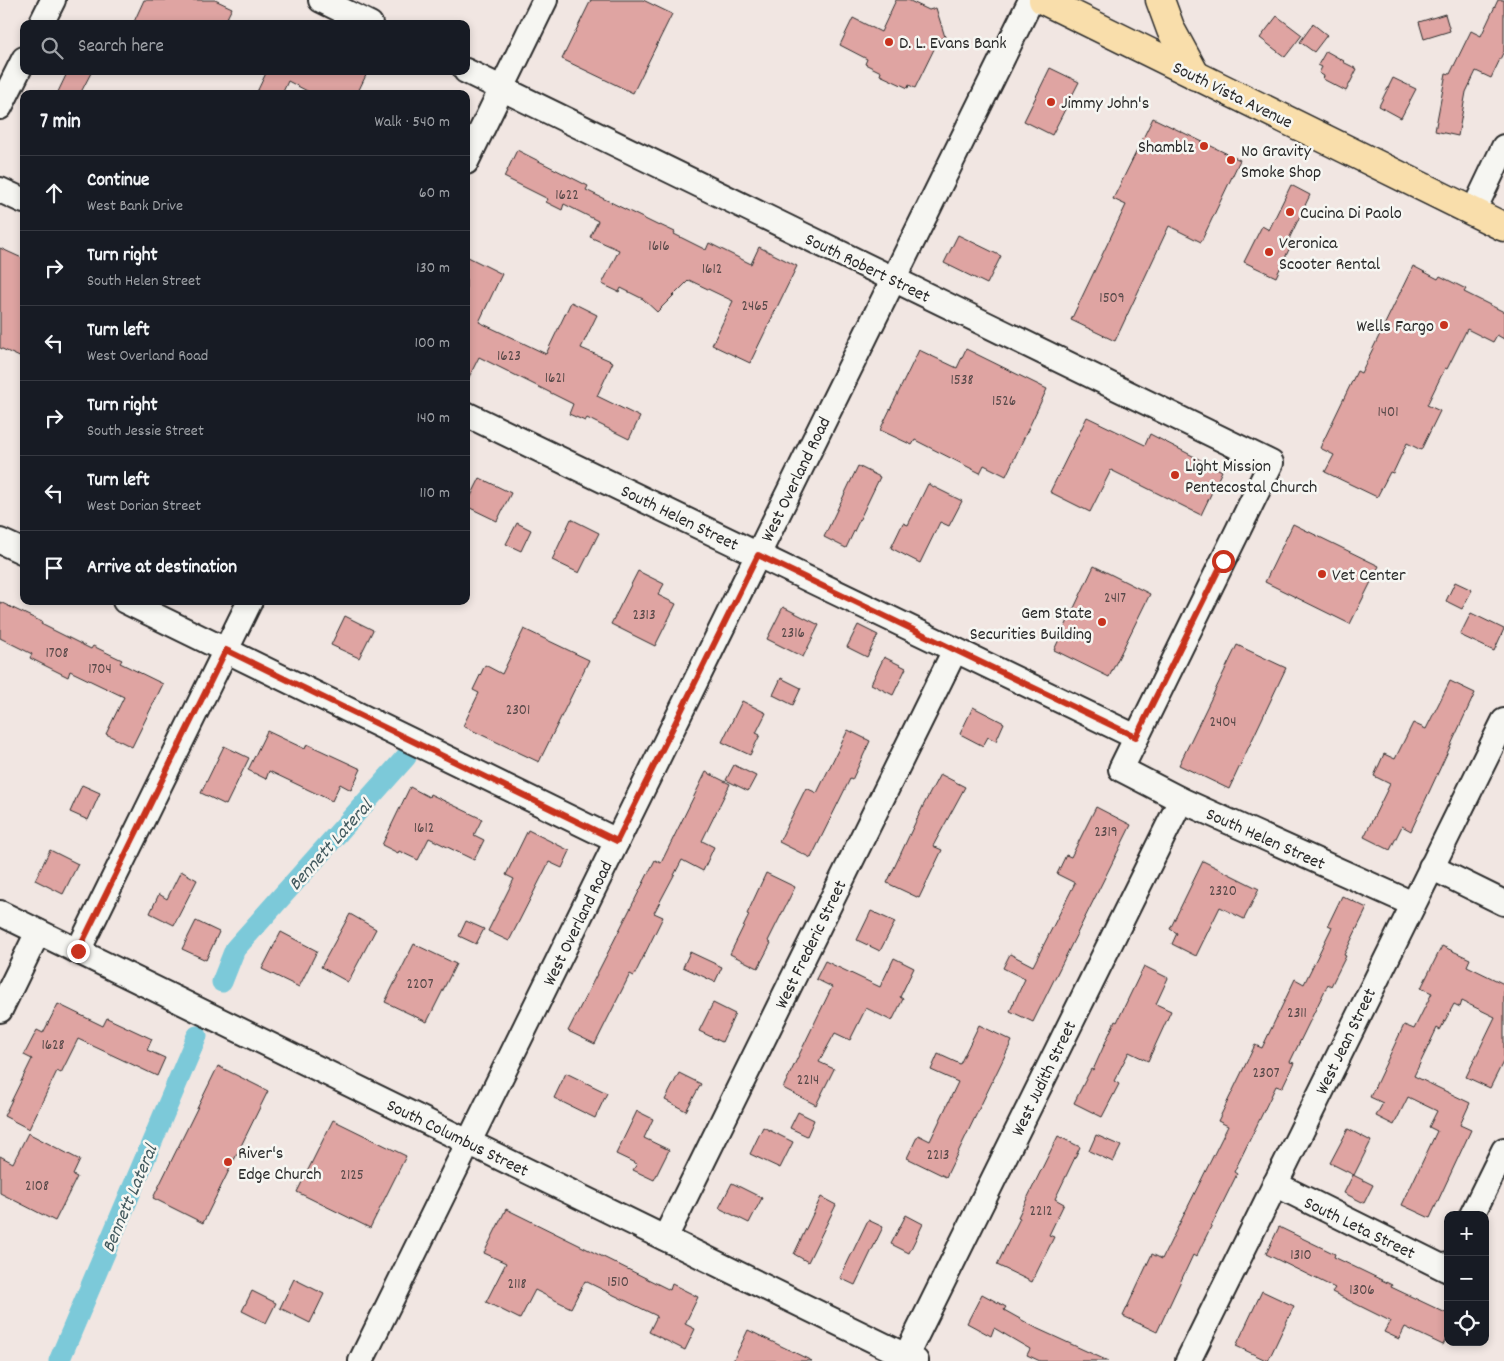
<!DOCTYPE html>
<meta charset="utf-8">
<style>
body{margin:0;font-family:Dekko,sans-serif;background:#20242c;color:#f1f3f6}
.controls{position:absolute;right:15px;bottom:15px;display:grid;overflow:hidden;border-radius:10px;box-shadow:0 2px 8px #0003}
.controls button{width:45px;height:45px;display:grid;place-items:center;padding:0;border:0;border-bottom:1px solid #363941;background:#171b24;color:#f1f3f6;font:25px sans-serif}
.stop{position:absolute;width:15px;height:15px;margin:-11px;border:4px solid #c8321e;border-radius:50%;background:#fff}
.stop.end{background:#c8321e;border-color:#fff;box-shadow:0 1px 5px #0008}
.list{margin:0;padding:0;list-style:none}
h2{display:flex;justify-content:space-between;align-items:center;height:65px;margin:0;padding:0 20px;font-size:21px}
h2 small{font-size:16px;font-weight:400;color:#9ea1a6}
.list li{display:grid;grid-template-columns:32px 1fr auto;gap:15px;align-items:center;box-sizing:border-box;height:75px;padding:0 20px;border-top:1px solid #363941}
.list b{display:block;font-size:19px;white-space:nowrap}
.list p{margin:0;font-size:16px;white-space:nowrap;color:#9ea1a6}
.list em{font-size:16px;font-style:normal;color:#9ea1a6}
.icon{flex:none;width:28px;height:28px;fill:none;stroke:currentColor;stroke-width:2;stroke-linecap:round;stroke-linejoin:round}
.map{position:relative;flex:none;width:1504px;height:1361px;overflow:hidden}
.search{position:absolute;background:#171b24;box-shadow:0 2px 8px #0003;left:20px;top:20px;width:450px;height:55px;display:flex;align-items:center;gap:12px;box-sizing:border-box;padding:0 18px;border-radius:10px;color:#9ea1a6;font-size:19px}
.panel{position:absolute;background:#171b24;box-shadow:0 2px 8px #0003;left:20px;top:90px;width:450px;height:515px;border-radius:10px}
.map>svg:first-child{display:block}
</style>
<div class="map">
<svg width="1504" height="1361" viewBox="0 0 1504 1361">
<rect width="100%" height="100%" fill="#f1e6e2"/>
<filter id="ink" filterUnits="userSpaceOnUse"><feTurbulence type="fractalNoise" baseFrequency=".02" numOctaves="2"/><feDisplacementMap in="SourceGraphic" scale="10" xChannelSelector="R" yChannelSelector="G"/><feConvolveMatrix kernelMatrix="1 2 1 2 8 2 1 2 1" color-interpolation-filters="sRGB"/></filter>
<g filter="url(#ink)">
<g fill="none" stroke-linecap="round" stroke-linejoin="round">
<g stroke="#7bc9d9" stroke-width="21">
<polyline points="222,982 235,949 406,757"/>
<polyline points="59,1361 197,1036"/>
</g>
</g>
<g fill="#dfa4a2" stroke="#2b2b2b">
<polygon points="144,0 215,0 232,8 224,24 133,24"/>
<polygon points="591,0 643,0 672,14 633,93 562,59"/>
<polygon points="896,0 908,0 929,10 936,8 945,37 939,39 915,88 909,85 908,88 880,75 881,72 865,64 867,59 840,45 853,18 881,32"/>
<polygon points="1498,0 1504,0 1504,51 1491,78 1476,71 1466,92 1458,136 1435,131 1446,73 1450,74 1471,31 1481,36"/>
<polygon points="1445,14 1450,31 1424,39 1419,22"/>
<polygon points="1277,16 1302,35 1285,57 1260,38"/>
<polygon points="1313,24 1327,35 1314,52 1300,42"/>
<polygon points="1326,51 1344,61 1343,62 1357,69 1346,91 1323,79 1324,76 1319,73 1322,67 1318,65"/>
<polygon points="1050,68 1079,82 1052,135 1024,121"/>
<polygon points="68,71 92,71 80,94 57,94"/>
<polygon points="267,71 368,71 357,94 313,94 288,81 282,94 256,94"/>
<polygon points="1393,78 1416,89 1401,118 1379,106"/>
<polygon points="1153,118 1240,160 1201,242 1169,226 1115,341 1071,320 1126,205 1113,199"/>
<polygon points="517,150 588,186 586,190 659,226 660,225 675,232 674,234 706,250 709,243 751,264 759,247 797,266 750,363 712,345 733,301 689,280 657,312 643,299 621,288 619,292 602,284 619,250 590,237 598,221 564,204 562,210 546,202 548,199 504,177"/>
<polygon points="1291,185 1310,195 1289,239 1293,241 1276,277 1244,262 1262,226 1269,230"/>
<polygon points="958,235 1001,256 987,284 944,263"/>
<polygon points="0,248 24,259 24,359 0,348"/>
<polygon points="466,256 502,274 479,322 546,354 571,302 597,315 581,348 613,362 597,396 640,417 629,439 587,418 585,421 569,414 573,404 479,357 466,383"/>
<polygon points="1413,266 1438,279 1440,276 1466,289 1464,292 1504,312 1504,339 1497,335 1493,342 1467,329 1447,369 1445,368 1427,405 1440,411 1421,450 1407,443 1393,473 1390,472 1377,497 1325,472 1334,455 1320,448 1357,371 1361,373"/>
<polygon points="966,349 1047,389 1006,476 984,465 980,473 915,440 912,445 880,430 919,350 957,368"/>
<polygon points="1087,417 1145,445 1150,434 1222,471 1201,515 1111,470 1090,512 1050,492"/>
<polygon points="858,466 880,477 846,548 824,537"/>
<polygon points="480,478 511,493 497,521 466,506"/>
<polygon points="928,484 962,501 949,526 940,522 920,563 891,548 903,523 908,525"/>
<polygon points="571,519 599,533 579,573 552,560"/>
<polygon points="517,523 531,530 521,551 506,544"/>
<polygon points="1293,524 1379,566 1350,624 1265,582"/>
<polygon points="1094,566 1150,594 1109,677 1054,650"/>
<polygon points="638,571 664,584 658,595 676,604 655,646 611,624"/>
<polygon points="1455,582 1472,590 1462,609 1446,601"/>
<polygon points="0,602 42,622 41,624 91,649 93,646 122,660 120,663 163,684 132,747 106,734 124,697 70,671 68,677 30,658 32,654 0,638"/>
<polygon points="783,607 819,625 803,657 767,639"/>
<polygon points="1471,613 1504,629 1494,651 1460,635"/>
<polygon points="345,616 373,630 359,658 331,645"/>
<polygon points="858,625 878,635 867,657 847,647"/>
<polygon points="524,629 589,660 539,762 463,726 479,693 473,690 485,665 502,674"/>
<polygon points="1237,645 1286,668 1229,789 1179,765"/>
<polygon points="884,657 906,668 893,695 871,684"/>
<polygon points="781,678 801,688 793,705 773,695"/>
<polygon points="1450,681 1475,693 1411,831 1402,826 1390,850 1364,837 1390,784 1374,776 1384,754 1395,759 1413,723 1426,729"/>
<polygon points="742,701 766,713 756,733 760,735 750,755 722,742"/>
<polygon points="973,707 1004,723 996,741 988,737 983,746 960,734"/>
<polygon points="848,730 870,741 852,780 850,779 811,858 779,842 806,788 817,793"/>
<polygon points="267,731 305,749 307,744 361,769 351,790 340,784 332,801 269,771 266,779 248,770"/>
<polygon points="224,746 249,758 226,805 201,793"/>
<polygon points="734,765 756,776 748,791 726,780"/>
<polygon points="706,772 730,784 702,841 714,847 703,871 682,860 654,913 663,917 634,976 630,974 595,1044 568,1031 655,860 661,863"/>
<polygon points="940,774 965,787 933,846 942,850 919,898 887,883 923,806"/>
<polygon points="82,785 100,793 88,820 70,812"/>
<polygon points="410,787 429,797 430,794 482,819 474,835 484,840 474,860 429,838 418,860 399,851 398,853 382,845"/>
<polygon points="1096,807 1131,825 1033,1022 1010,1011 1025,979 1003,968 1010,954 1033,966 1075,883 1057,874 1066,855 1071,857"/>
<polygon points="528,830 570,851 562,868 549,862 509,941 488,931 514,879 506,875"/>
<polygon points="50,850 78,864 63,894 35,880"/>
<polygon points="1203,861 1259,889 1244,919 1220,907 1196,956 1172,944 1177,933 1170,929"/>
<polygon points="181,871 197,880 174,925 150,913 159,894 167,899"/>
<polygon points="766,873 795,887 768,941 771,943 758,968 730,954 749,915 747,914"/>
<polygon points="1342,896 1367,908 1344,955 1346,956 1331,986 1328,984 1290,1062 1294,1063 1282,1088 1276,1086 1234,1172 1237,1174 1196,1257 1193,1255 1157,1332 1123,1316 1152,1254 1162,1259 1228,1126 1218,1121 1255,1045 1262,1048 1295,979 1304,984 1332,927 1328,925"/>
<polygon points="871,911 895,922 880,951 857,940"/>
<polygon points="350,914 376,929 348,982 321,967"/>
<polygon points="196,921 219,932 206,960 182,949"/>
<polygon points="466,921 484,929 476,944 459,936"/>
<polygon points="281,932 317,951 299,987 262,969"/>
<polygon points="414,944 456,964 427,1022 385,1002"/>
<polygon points="1442,946 1470,959 1467,966 1504,984 1504,1060 1490,1088 1466,1077 1495,1017 1462,1001 1460,1007 1454,1004 1440,1030 1437,1028 1414,1076 1470,1103 1460,1125 1471,1130 1430,1218 1402,1205 1437,1131 1429,1127 1437,1111 1408,1097 1394,1125 1376,1116 1383,1103 1370,1097 1404,1025 1414,1029 1432,993 1421,988"/>
<polygon points="690,952 722,967 715,982 683,967"/>
<polygon points="894,958 914,968 900,997 903,999 892,1021 866,1008 850,1040 835,1033 819,1062 834,1069 816,1105 783,1088 832,987 816,979 825,961 880,987"/>
<polygon points="1144,966 1168,978 1156,1004 1171,1011 1148,1061 1129,1052 1114,1081 1119,1084 1102,1117 1074,1103 1091,1069 1093,1070 1115,1021 1117,1022"/>
<polygon points="713,1003 735,1014 722,1042 699,1031"/>
<polygon points="58,1004 103,1026 107,1018 152,1039 147,1050 165,1058 157,1076 78,1039 61,1073 57,1071 29,1129 4,1116 32,1059 24,1055 37,1030 43,1033"/>
<polygon points="979,1025 1012,1041 946,1177 907,1158 918,1135 930,1141 958,1082 931,1070 938,1054 960,1064"/>
<polygon points="218,1066 268,1091 203,1223 153,1198"/>
<polygon points="566,1073 607,1093 595,1118 554,1098"/>
<polygon points="679,1073 701,1084 686,1111 665,1100"/>
<polygon points="637,1111 653,1119 644,1138 669,1150 654,1180 633,1170 637,1164 616,1154"/>
<polygon points="798,1112 814,1120 807,1136 790,1128"/>
<polygon points="333,1120 406,1156 370,1228 297,1192"/>
<polygon points="763,1127 793,1142 780,1168 750,1154"/>
<polygon points="1348,1129 1371,1141 1354,1175 1330,1163"/>
<polygon points="28,1133 80,1160 73,1175 77,1177 55,1221 0,1193 0,1156 13,1163"/>
<polygon points="1096,1135 1121,1146 1113,1162 1089,1151"/>
<polygon points="1058,1136 1080,1147 1055,1199 1064,1204 1049,1235 1054,1237 1032,1282 997,1265 1020,1218 1018,1217"/>
<polygon points="1353,1175 1373,1185 1364,1203 1344,1193"/>
<polygon points="732,1183 762,1198 749,1223 719,1208"/>
<polygon points="821,1197 836,1205 808,1262 794,1254"/>
<polygon points="506,1209 670,1290 672,1284 698,1297 685,1324 695,1329 685,1350 649,1332 657,1316 585,1281 571,1308 535,1290 520,1319 486,1302 506,1263 484,1253"/>
<polygon points="906,1215 923,1224 909,1253 891,1244"/>
<polygon points="868,1220 883,1227 855,1285 840,1278"/>
<polygon points="1279,1227 1335,1254 1334,1257 1392,1285 1391,1287 1448,1314 1448,1335 1443,1345 1405,1327 1399,1339 1384,1332 1390,1321 1332,1292 1335,1288 1266,1254"/>
<polygon points="294,1279 324,1294 310,1323 280,1308"/>
<polygon points="252,1291 276,1303 266,1323 242,1311"/>
<polygon points="1262,1291 1294,1306 1268,1361 1236,1346"/>
<polygon points="982,1294 1006,1307 1004,1310 1038,1329 1108,1361 1040,1361 1027,1355 1030,1349 994,1328 991,1336 967,1323"/>
<polygon points="748,1330 812,1361 733,1361"/>
</g>
<g fill="none" stroke-linecap="round" stroke-linejoin="round">
<defs>
<g id="minor">
<polyline points="321,0 370,24"/>
<polyline points="41,24 53,0"/>
<polyline points="466,71 1271,463 1121,769 1181,800 1413,904"/>
<polyline points="0,107 24,59"/>
<polyline points="466,162 545,0"/>
<polyline points="0,190 24,201"/>
<polyline points="1473,212 1504,147"/>
<polyline points="466,414 1136,737"/>
<polyline points="0,541 24,552"/>
<polyline points="125,601 617,841"/>
<polyline points="1431,867 1504,903"/>
<polyline points="0,913 916,1361"/>
<polyline points="78,951 250,601"/>
<polyline points="0,1010 38,932"/>
<polyline points="1275,1184 1446,1269 1448,1265"/>
<polyline points="1472,1215 1504,1150"/>
<polyline points="665,1238 955,650"/>
<polyline points="906,1356 1181,800"/>
<polyline points="361,1361 1031,0"/>
<polyline points="1188,1361 1504,721"/>
</g>
<g id="major">
<polyline points="1043,0 1504,227"/>
<polyline points="1160,0 1171,30 1196,76"/>
</g>
</defs>
<use href="#minor" stroke="#2b2b2b" stroke-width="28"/>
<use href="#major" stroke="#2b2b2b" stroke-width="31"/>
<use href="#minor" stroke="#f6f6f2" stroke-width="24"/>
<use href="#major" stroke="#f9deab" stroke-width="28"/>
</g>
</g>
<g fill="none" stroke-linecap="round" stroke-linejoin="round" filter="url(#ink)">
<polyline stroke="#c8321e" stroke-width="6" points="78,951 226,650 617,841 758,555 1136,737 1223,561"/>
</g>
<g fill="#c8321e" stroke="#f6f6f2" stroke-width="2">
<circle cx="889" cy="42" r="5"/>
<circle cx="1051" cy="102" r="5"/>
<circle cx="1204" cy="146" r="5"/>
<circle cx="1231" cy="160" r="5"/>
<circle cx="1290" cy="212" r="5"/>
<circle cx="1269" cy="252" r="5"/>
<circle cx="1444" cy="325" r="5"/>
<circle cx="1175" cy="475" r="5"/>
<circle cx="1322" cy="574" r="5"/>
<circle cx="1102" cy="622" r="5"/>
<circle cx="228" cy="1162" r="5"/>
</g>
<g text-anchor="middle" stroke-width="5" stroke-linejoin="round" paint-order="stroke">
<g font-size="15" fill="#584949">
<text x="567" y="199">1622</text>
<text x="659" y="250">1616</text>
<text x="712" y="273">1612</text>
<text x="1112" y="302">1509</text>
<text x="755" y="310">2465</text>
<text x="509" y="360">1623</text>
<text x="555" y="382">1621</text>
<text x="962" y="384">1538</text>
<text x="1004" y="405">1526</text>
<text x="1388" y="416">1401</text>
<text x="1115" y="602">2417</text>
<text x="644" y="619">2313</text>
<text x="793" y="637">2316</text>
<text x="57" y="657">1708</text>
<text x="100" y="673">1704</text>
<text x="518" y="714">2301</text>
<text x="1223" y="726">2404</text>
<text x="424" y="832">1612</text>
<text x="1106" y="836">2319</text>
<text x="1223" y="895">2320</text>
<text x="420" y="988">2207</text>
<text x="1297" y="1017">2311</text>
<text x="53" y="1049">1628</text>
<text x="1266" y="1077">2307</text>
<text x="808" y="1084">2214</text>
<text x="938" y="1159">2213</text>
<text x="352" y="1179">2125</text>
<text x="37" y="1190">2108</text>
<text x="1041" y="1215">2212</text>
<text x="1301" y="1259">1310</text>
<text x="618" y="1286">1510</text>
<text x="517" y="1288">2118</text>
<text x="1362" y="1294">1306</text>
</g>
<g font-size="18" fill="#2b2b2b" stroke="#f6f6f2" text-anchor="start">
<text x="899" y="48">D. L. Evans Bank</text>
<text x="1061" y="108">Jimmy John's</text>
<text x="1194" y="152" text-anchor="end">Shamblz</text>
<text x="1241" y="156">No Gravity<tspan x="1241" dy="21">Smoke Shop</tspan></text>
<text x="1300" y="218">Cucina Di Paolo</text>
<text x="1279" y="248">Veronica<tspan x="1279" dy="21">Scooter Rental</tspan></text>
<text x="1434" y="331" text-anchor="end">Wells Fargo</text>
<text x="1185" y="471">Light Mission<tspan x="1185" dy="21">Pentecostal Church</tspan></text>
<text x="1332" y="580">Vet Center</text>
<text x="1092" y="618" text-anchor="end">Gem State<tspan x="1092" dy="21">Securities Building</tspan></text>
<text x="238" y="1158">River's<tspan x="238" dy="21">Edge Church</tspan></text>
</g>
<g font-size="18" fill="#2b2b2b" stroke="#f6f6f2">
<text transform="translate(1233 94) rotate(26)" y="6">South Vista Avenue</text>
<text transform="translate(868 267) rotate(26)" y="6">South Robert Street</text>
<text transform="translate(795 479) rotate(-64)" y="6">West Overland Road</text>
<text transform="translate(680 517) rotate(26)" y="6">South Helen Street</text>
<text transform="translate(1266 838) rotate(24)" y="6">South Helen Street</text>
<text transform="translate(577 923) rotate(-64)" y="6">West Overland Road</text>
<text transform="translate(810 944) rotate(-64)" y="6">West Frederic Street</text>
<text transform="translate(1345 1041) rotate(-64)" y="6">West Jean Street</text>
<text transform="translate(1043 1078) rotate(-64)" y="6">West Judith Street</text>
<text transform="translate(458 1137) rotate(26)" y="6">South Columbus Street</text>
<text transform="translate(1360 1227) rotate(26)" y="6">South Leta Street</text>
</g>
<g font-size="19" font-style="italic" fill="#435a5f" stroke="#f6f6f2">
<text transform="translate(329 844) rotate(-48)" y="7">Bennett Lateral</text>
<text transform="translate(128 1198) rotate(-67)" y="7">Bennett Lateral</text>
</g>
</g>
</svg>
<div class="controls">
<button>+</button>
<button>−</button>
<button><svg class="icon" aria-label="locate" viewBox="0 0 24 24"><circle cx="12" cy="12" r="6"/><path d="M12 2v4M12 18v4M2 12h4M18 12h4"/></svg></button>
</div>
<div class="stop" style="left:1223px;top:561px"></div>
<div class="stop end" style="left:78px;top:951px"></div>
<div class="search"><svg class="icon" aria-label="search" viewBox="0 0 24 24"><circle cx="10" cy="10" r="6"/><path d="M15 15l6 6"/></svg>Search here</div>
<section class="panel">
<h2>7 min<small>Walk · 540 m</small></h2>
<ul class="list">
<li><svg class="icon" aria-label="ahead" viewBox="0 0 24 24"><path d="M12 20V5M6 11l6-6 6 6"/></svg><div><b>Continue</b><p>West Bank Drive</p></div><em>60 m</em></li>
<li><svg class="icon" aria-label="right" viewBox="0 0 24 24"><path d="M7 20v-9h11M14 6l5 5-5 5"/></svg><div><b>Turn right</b><p>South Helen Street</p></div><em>130 m</em></li>
<li><svg class="icon" aria-label="left" viewBox="0 0 24 24"><path d="M17 20v-9H6M10 6l-5 5 5 5"/></svg><div><b>Turn left</b><p>West Overland Road</p></div><em>100 m</em></li>
<li><svg class="icon" aria-label="right" viewBox="0 0 24 24"><path d="M7 20v-9h11M14 6l5 5-5 5"/></svg><div><b>Turn right</b><p>South Jessie Street</p></div><em>140 m</em></li>
<li><svg class="icon" aria-label="left" viewBox="0 0 24 24"><path d="M17 20v-9H6M10 6l-5 5 5 5"/></svg><div><b>Turn left</b><p>West Dorian Street</p></div><em>110 m</em></li>
<li><svg class="icon" aria-label="arrive" viewBox="0 0 24 24"><path d="M6 21V4h12l-3 4 3 4H6"/></svg><div><b>Arrive at destination</b></div></li>
</ul>
</section>
</div>
